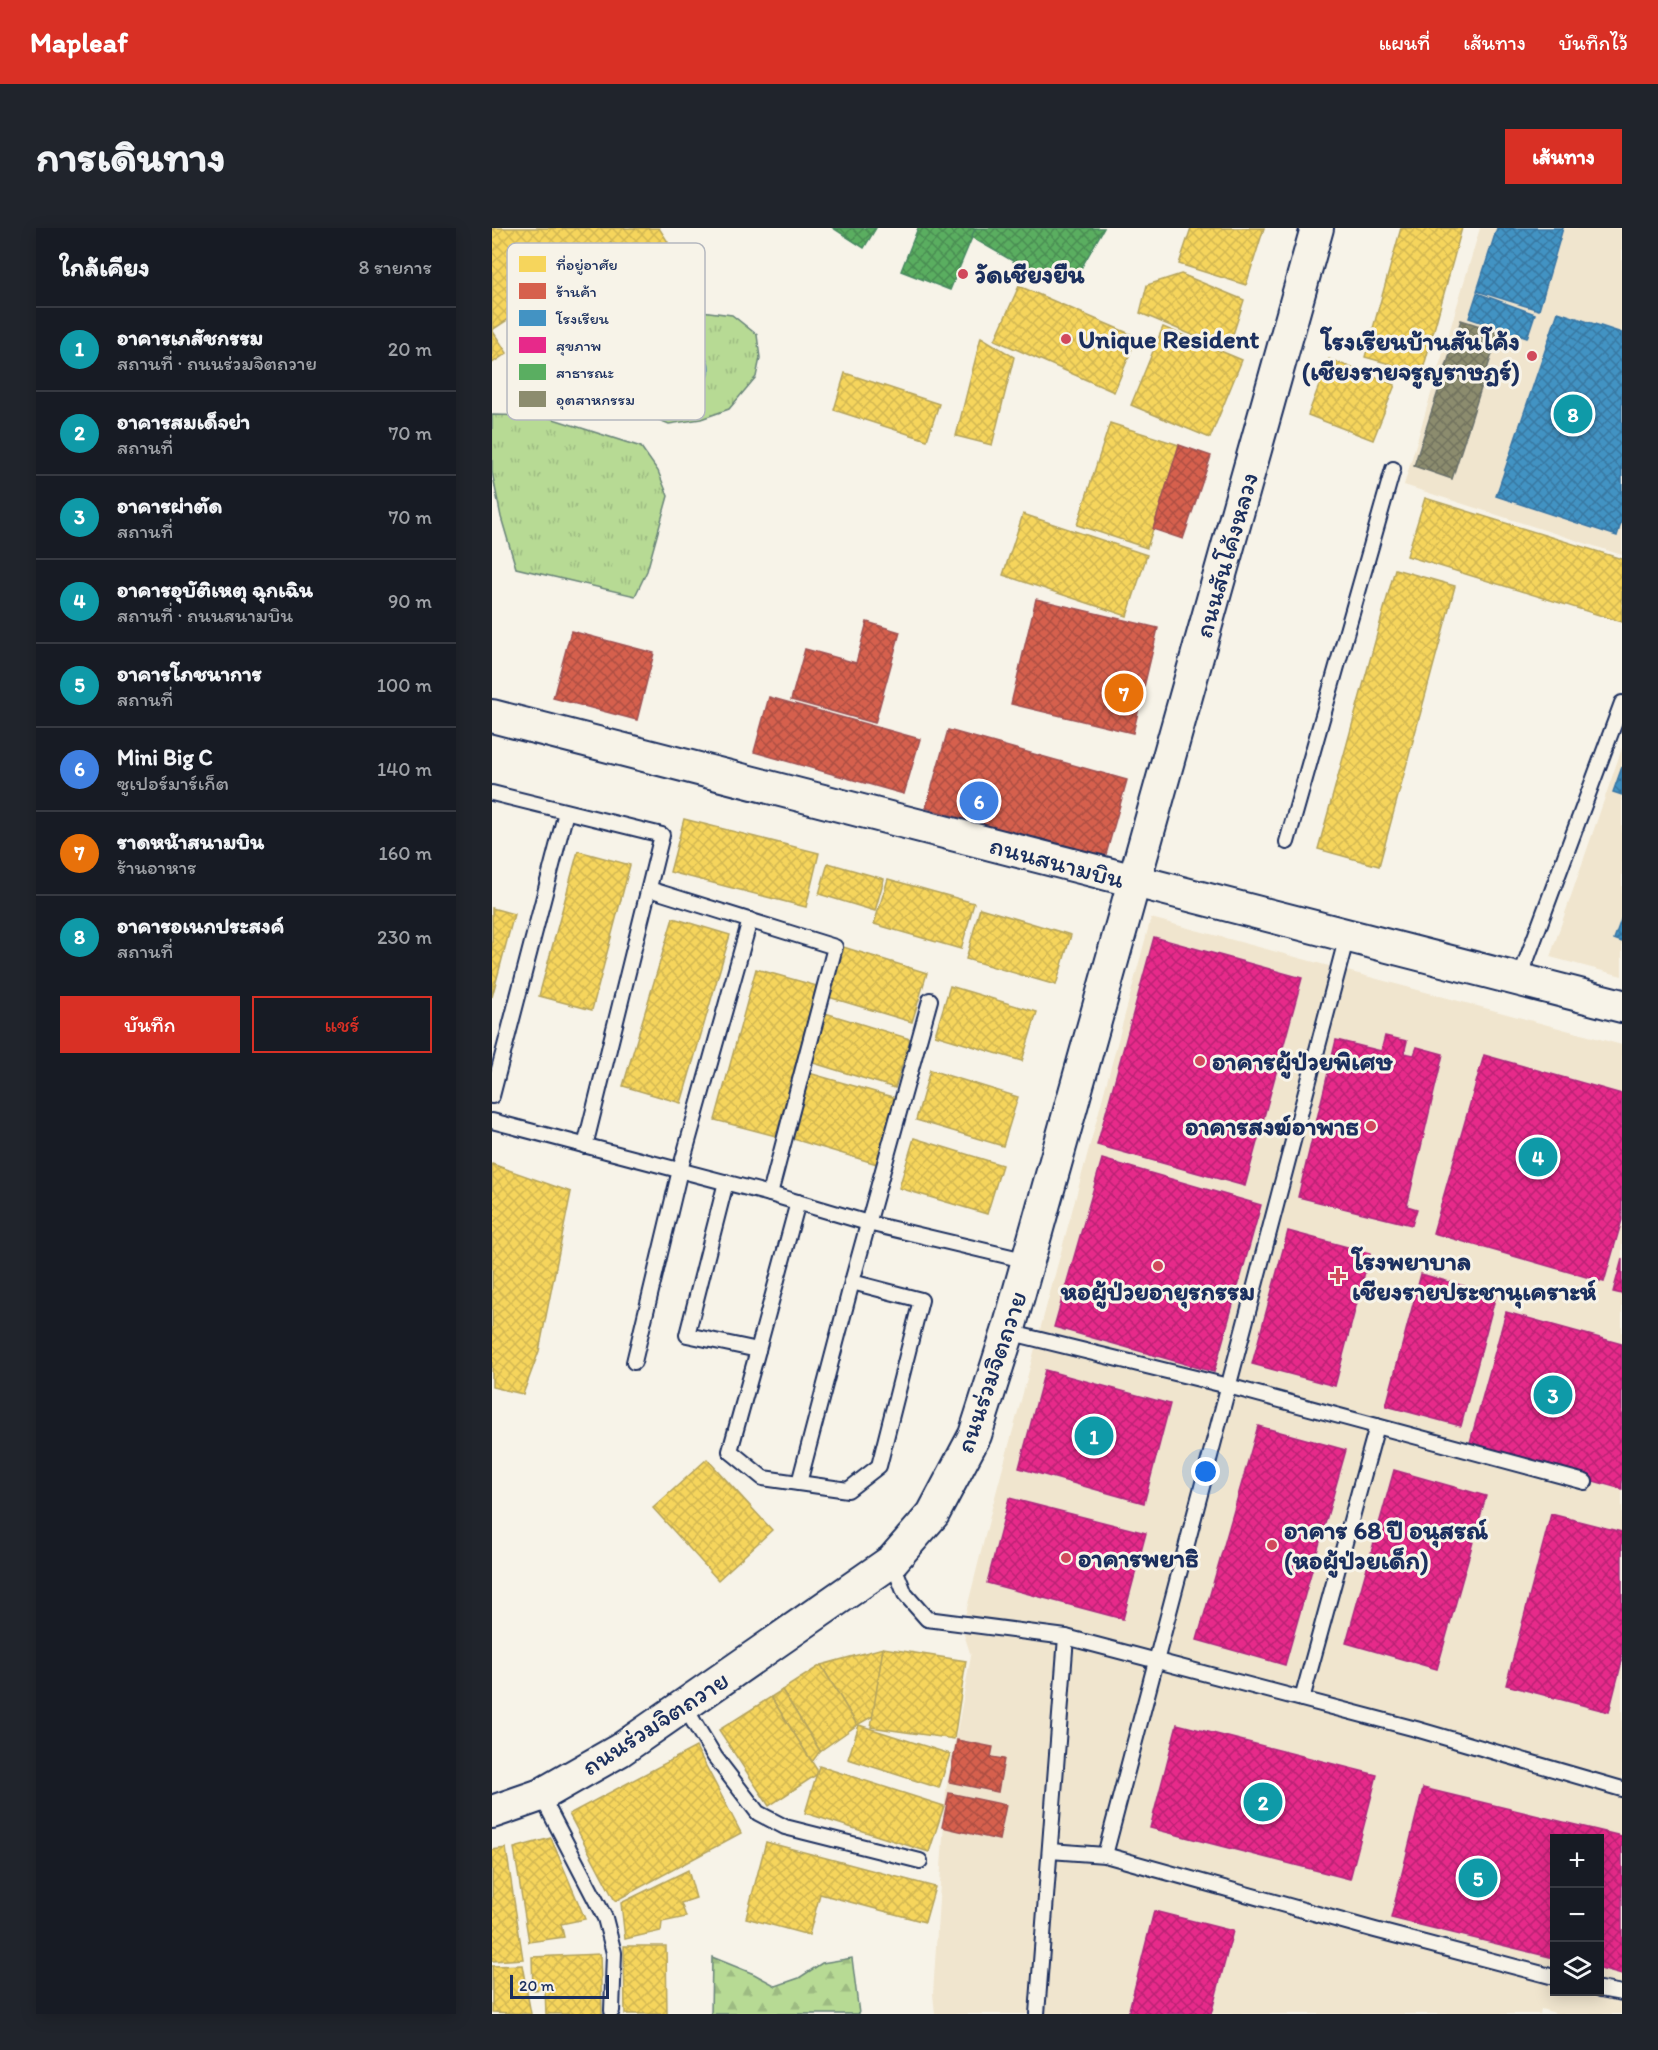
<!DOCTYPE html>
<html lang="th">
<meta charset="utf-8">
<style>
body{margin:0;font-family:Itim,"Playpen Sans Thai",sans-serif;background:#20242c;color:#f1f3f6}
.controls{position:absolute;right:18px;bottom:18px;display:grid;overflow:hidden;border-radius:0px;box-shadow:0 3px 15px #0003}
.controls button{width:54px;height:54px;display:grid;place-items:center;padding:0;border:0;border-bottom:2px solid #363941;background:#171b24;color:#f1f3f6;font:30px sans-serif}
.scale{position:absolute;left:18px;bottom:15px;width:99px;box-sizing:border-box;padding-left:6px;border:3px solid #1b2f5e;border-top:0;font-size:16px;line-height:21px;white-space:nowrap;color:#1b2f5e;-webkit-text-stroke:4px #f7f3e8;paint-order:stroke}
.you{position:absolute;left:714px;top:1244px;width:21px;height:21px;margin:-15px;border:4px solid #fff;border-radius:50%;background:#1a73e8;box-shadow:0 0 0 9px #1a73e833}
.badge{display:grid;place-items:center;width:39px;height:39px;border-radius:50%;background:#d93025;color:#fff;font-size:20px;font-weight:700}
.pin{position:absolute;translate:-50% -50%;border:3px solid #fff;box-shadow:0 2px 6px #0006}
.list{margin:0;padding:0;list-style:none}
h2{display:flex;justify-content:space-between;align-items:center;height:78px;margin:0;padding:0 24px;font-size:26px}
h2 small{font-size:20px;font-weight:400;color:#9ea1a6}
.list li{display:grid;grid-template-columns:39px 1fr auto;gap:18px;align-items:center;box-sizing:border-box;height:84px;padding:0 24px;border-top:2px solid #363941}
.list b{display:block;font-size:22px;white-space:nowrap}
.list p{margin:0;font-size:20px;white-space:nowrap;color:#9ea1a6}
.list em{font-size:20px;font-style:normal;color:#9ea1a6}
.actions{display:flex;gap:12px;padding:18px 24px}
.actions a{flex:1;padding:14px 0;border:2px solid #d93025;border-radius:0px;text-align:center;font-size:21px;color:#d93025}
.actions .main{background:#d93025;color:#fff}
.icon{flex:none;width:33px;height:33px;fill:none;stroke:currentColor;stroke-width:2;stroke-linecap:round;stroke-linejoin:round}
.map{position:relative;flex:none;width:1130px;height:1786px;overflow:hidden;border-radius:0px}
header{display:flex;align-items:center;gap:36px;box-sizing:border-box;height:84px;padding:0 30px;background:#d93025;color:#fff}
header strong{font-size:28px}
nav{display:flex;gap:33px;margin-inline-start:auto;font-size:21px}
.intro{display:flex;align-items:center;justify-content:space-between;box-sizing:border-box;height:144px;padding:0 36px}
h1{margin:0;font-size:42px}
.button{padding:15px 27px;border-radius:0px;background:#d93025;color:#fff;font-size:21px;font-weight:700}
main{display:flex;gap:36px;padding:0 36px}
aside{flex:1;background:#171b24;border-radius:0px;box-shadow:0 3px 15px #0003}
.map>svg:first-child{display:block}
</style>
<header>
<strong>Mapleaf</strong>
<nav><a>แผนที่</a><a>เส้นทาง</a><a>บันทึกไว้</a></nav>
</header>
<div class="intro"><h1>การเดินทาง</h1><a class="button">เส้นทาง</a></div>
<main>
<aside>
<h2>ใกล้เคียง<small>8 รายการ</small></h2>
<ul class="list">
<li><span class="badge" style="background:#0f9aa8">1</span><div><b>อาคารเภสัชกรรม</b><p>สถานที่ · ถนนร่วมจิตถวาย</p></div><em>20 m</em></li>
<li><span class="badge" style="background:#0f9aa8">2</span><div><b>อาคารสมเด็จย่า</b><p>สถานที่</p></div><em>70 m</em></li>
<li><span class="badge" style="background:#0f9aa8">3</span><div><b>อาคารผ่าตัด</b><p>สถานที่</p></div><em>70 m</em></li>
<li><span class="badge" style="background:#0f9aa8">4</span><div><b>อาคารอุบัติเหตุ ฉุกเฉิน</b><p>สถานที่ · ถนนสนามบิน</p></div><em>90 m</em></li>
<li><span class="badge" style="background:#0f9aa8">5</span><div><b>อาคารโภชนาการ</b><p>สถานที่</p></div><em>100 m</em></li>
<li><span class="badge" style="background:#3f7fe0">6</span><div><b>Mini Big C</b><p>ซูเปอร์มาร์เก็ต</p></div><em>140 m</em></li>
<li><span class="badge" style="background:#e8710a">7</span><div><b>ราดหน้าสนามบิน</b><p>ร้านอาหาร</p></div><em>160 m</em></li>
<li><span class="badge" style="background:#0f9aa8">8</span><div><b>อาคารอเนกประสงค์</b><p>สถานที่</p></div><em>230 m</em></li>
</ul>
<div class="actions"><a class="main">บันทึก</a><a>แชร์</a></div>
</aside>
<div class="map">
<svg width="1130" height="1786" viewBox="0 0 1130 1786">
<defs>
<pattern id="grass-tufts" width="24" height="20" patternUnits="userSpaceOnUse" patternTransform="scale(1.5)"><rect width="24" height="20" fill="#b7da94"/><path d="M3 7l-1-3M5 7V3M7 7l1-3M15 17l-1-3M17 17v-4M19 17l1-3" fill="none" stroke="#9dbb82"/></pattern>
<pattern id="forest-firs" width="22" height="20" patternUnits="userSpaceOnUse" patternTransform="scale(1.5)"><rect width="22" height="20" fill="#b7da94"/><path d="M5 1l3.5 6h-7zM16 11l3.5 6h-7z" fill="#9dbb82"/></pattern>
<pattern id="water-ripples" width="26" height="14" patternUnits="userSpaceOnUse" patternTransform="scale(1.5)"><rect width="26" height="14" fill="#93c8f1"/><path d="M2 4q2-2 4 0t4 0M15 11q2-2 4 0t4 0" fill="none" stroke="#7eacd1"/></pattern>
<pattern id="homes-cross-hatch" width="8" height="8" patternUnits="userSpaceOnUse" patternTransform="scale(1.5)"><rect width="8" height="8" fill="#f6d55c"/><path d="M0 0l8 8M0 8l8-8" fill="none" stroke="#d2b752"/></pattern>
<pattern id="shops-cross-hatch" width="8" height="8" patternUnits="userSpaceOnUse" patternTransform="scale(1.5)"><rect width="8" height="8" fill="#d6604d"/><path d="M0 0l8 8M0 8l8-8" fill="none" stroke="#ad5043"/></pattern>
<pattern id="schools-cross-hatch" width="8" height="8" patternUnits="userSpaceOnUse" patternTransform="scale(1.5)"><rect width="8" height="8" fill="#4393c3"/><path d="M0 0l8 8M0 8l8-8" fill="none" stroke="#3778a2"/></pattern>
<pattern id="health-cross-hatch" width="8" height="8" patternUnits="userSpaceOnUse" patternTransform="scale(1.5)"><rect width="8" height="8" fill="#e7298a"/><path d="M0 0l8 8M0 8l8-8" fill="none" stroke="#ba2474"/></pattern>
<pattern id="public-cross-hatch" width="8" height="8" patternUnits="userSpaceOnUse" patternTransform="scale(1.5)"><rect width="8" height="8" fill="#5aae61"/><path d="M0 0l8 8M0 8l8-8" fill="none" stroke="#4a8e53"/></pattern>
<pattern id="industry-cross-hatch" width="8" height="8" patternUnits="userSpaceOnUse" patternTransform="scale(1.5)"><rect width="8" height="8" fill="#8c8c6e"/><path d="M0 0l8 8M0 8l8-8" fill="none" stroke="#72735e"/></pattern>
</defs>
<rect width="100%" height="100%" fill="#f7f3e8"/>
<filter id="ink" filterUnits="userSpaceOnUse"><feTurbulence type="fractalNoise" baseFrequency=".0167" numOctaves="2"/><feDisplacementMap in="SourceGraphic" scale="12" xChannelSelector="R" yChannelSelector="G"/><feConvolveMatrix kernelMatrix="1 2 1 2 8 2 1 2 1" color-interpolation-filters="sRGB"/></filter>
<g filter="url(#ink)">
<g fill="#f0e5ce" fill-rule="evenodd">
<polygon points="988,0 1130,0 1130,327 912,257"/>
<polygon points="1130,520 1130,748 1058,729"/>
<path d="M659,690l471,127v969h-64l-17,-5 -1,5h-605l-2,-20 13,-204 25,-134 -9,-28 30,-120zM1062,1610h46v154h-46z"/>
</g>
<g fill="url(#grass-tufts)" stroke="#698479" stroke-width="1.5">
<path d="M171,82h31l38,5 25,20 3,23 -4,19 -27,32 -28,10 -32,5 -84,-35 -3,-18c23,-26 52,-44 81,-61z"/>
<polygon points="0,187 52,188 149,219 166,243 176,268 155,343 143,368 24,340 9,289 0,244"/>
</g>
<polygon fill="url(#forest-firs)" stroke="#698479" stroke-width="1.5" points="220,1729 262,1746 284,1758 307,1750 330,1735 360,1730 367,1786 219,1786"/>
<circle fill="url(#water-ripples)" stroke="#638bb6" stroke-width="1.5" cx="198" cy="140" r="19"/>
<g fill="url(#homes-cross-hatch)" stroke="#b4a35d" stroke-width="1.5">
<polygon points="0,0 167,0 176,14 136,41 119,14 83,37 112,81 59,116 35,79 0,102 15,125 0,135"/>
<polygon points="699,0 772,0 754,57 687,36"/>
<polygon points="909,0 970,0 930,145 873,129"/>
<polygon points="689,46 752,72 736,122 648,85 655,57"/>
<polygon points="527,58 645,109 622,164 503,112"/>
<polygon points="671,99 750,132 718,210 639,177"/>
<polygon points="489,109 522,129 500,217 464,208"/>
<polygon points="837,131 903,157 881,212 816,187"/>
<polygon points="353,145 447,176 435,212 342,182"/>
<polygon points="618,195 687,217 655,320 585,297"/>
<polygon points="933,270 1130,331 1130,394 915,328"/>
<polygon points="531,286 655,327 635,388 511,347"/>
<polygon points="903,341 963,358 887,638 826,621"/>
<polygon points="192,591 327,625 314,679 178,644"/>
<polygon points="86,623 138,637 100,782 47,768"/>
<polygon points="336,635 392,651 383,683 327,666"/>
<polygon points="396,651 482,675 469,721 382,696"/>
<polygon points="0,680 22,686 0,769"/>
<polygon points="488,680 579,707 564,757 474,731"/>
<polygon points="181,690 238,707 189,875 131,858"/>
<polygon points="348,718 435,745 420,794 333,768"/>
<polygon points="264,741 325,758 284,908 223,892"/>
<polygon points="458,758 545,784 530,833 443,807"/>
<polygon points="330,784 418,811 403,860 315,833"/>
<polygon points="438,842 526,869 511,918 424,892"/>
<polygon points="317,845 404,870 385,936 298,910"/>
<polygon points="422,910 510,937 495,986 407,960"/>
<polygon points="0,936 79,964 47,1123 31,1166 0,1159"/>
<polygon points="215,1231 280,1302 226,1352 161,1280"/>
<polygon points="391,1420 381,1488 365,1497 329,1437"/>
<polygon points="391,1420 474,1433 462,1511 379,1499"/>
<polygon points="329,1437 365,1497 328,1523 290,1462"/>
<polygon points="290,1462 328,1523 320,1534 279,1469"/>
<polygon points="279,1469 327,1545 277,1578 227,1502"/>
<polygon points="367,1497 458,1526 447,1560 356,1531"/>
<polygon points="204,1519 249,1605 123,1673 77,1586"/>
<polygon points="327,1538 452,1578 437,1624 313,1585"/>
<polygon points="59,1610 93,1691 69,1696 72,1709 37,1714 22,1620"/>
<polygon points="274,1614 443,1659 433,1694 328,1666 317,1707 254,1690"/>
<polygon points="14,1620 31,1731 0,1733 0,1622"/>
<polygon points="196,1642 204,1670 189,1675 194,1689 170,1694 169,1703 133,1711 129,1675"/>
<polygon points="132,1718 174,1718 175,1786 133,1786"/>
<polygon points="108,1726 110,1786 54,1786 53,1761 41,1762 40,1729"/>
<polygon points="30,1737 39,1786 0,1784 0,1738"/>
</g>
<g fill="url(#shops-cross-hatch)" stroke="#9e5152" stroke-width="1.5">
<polygon points="687,217 719,228 691,311 661,301"/>
<polygon points="544,371 666,400 641,505 519,476"/>
<polygon points="375,394 408,404 383,495 299,472 313,421 364,435"/>
<polygon points="79,403 162,425 145,492 61,470"/>
<polygon points="277,469 428,511 412,566 262,524"/>
<polygon points="456,502 635,552 613,630 434,580"/>
<polygon points="465,1512 501,1519 499,1529 512,1531 506,1564 457,1554"/>
<polygon points="457,1565 514,1577 507,1612 450,1599"/>
</g>
<g fill="url(#schools-cross-hatch)" stroke="#3775a5" stroke-width="1.5">
<polygon points="1005,0 1071,0 1047,82 985,63"/>
<polygon points="985,65 1043,86 1035,110 977,90"/>
<polygon points="1066,84 1130,105 1130,292 1125,308 1004,268"/>
<polygon points="1130,539 1130,567 1121,564"/>
<polygon points="1130,689 1130,714 1122,711"/>
</g>
<g fill="url(#health-cross-hatch)" stroke="#aa2b7d" stroke-width="1.5">
<polygon points="662,709 810,750 753,958 605,917"/>
<polygon points="893,808 915,813 912,825 922,827 925,819 951,826 915,978 925,981 920,997 806,969 844,812 889,823"/>
<polygon points="992,827 1130,866 1130,992 1112,1054 941,1005"/>
<polygon points="610,931 769,977 722,1144 562,1099"/>
<polygon points="796,1003 878,1025 843,1158 760,1136"/>
<polygon points="1130,1031 1130,1066 1121,1064"/>
<polygon points="929,1046 1004,1067 969,1198 894,1178"/>
<polygon points="1014,1084 1130,1116 1130,1261 977,1218"/>
<polygon points="553,1142 678,1176 652,1275 527,1240"/>
<polygon points="766,1198 854,1222 793,1437 705,1412"/>
<polygon points="902,1242 994,1268 945,1441 854,1415"/>
<polygon points="517,1270 654,1305 631,1391 495,1355"/>
<polygon points="1059,1286 1130,1304 1130,1433 1117,1484 1014,1457"/>
<polygon points="685,1496 885,1547 858,1651 658,1600"/>
<polygon points="931,1560 1130,1608 1130,1747 1108,1741 1108,1610 1062,1610 1062,1730 899,1690"/>
<polygon points="662,1683 741,1703 719,1786 636,1786"/>
</g>
<g fill="url(#public-cross-hatch)" stroke="#478860" stroke-width="1.5">
<polygon points="341,0 384,0 372,20"/>
<polygon points="426,0 484,0 458,62 409,43"/>
<polygon points="484,0 612,0 584,49 533,40 479,9"/>
</g>
<polygon fill="url(#industry-cross-hatch)" stroke="#6a7069" stroke-width="1.5" points="969,92 1007,104 960,251 922,238"/>
<g fill="none" stroke-linecap="round" stroke-linejoin="round">
<circle stroke="#4b6c99" stroke-width="1.5" cx="198" cy="140" r="13"/>
<defs>
<g id="service">
<polyline points="0,565 170,607 93,918"/>
<polyline points="795,614 901,241"/>
<polyline points="157,661 343,719 278,966"/>
<polyline points="1027,752 1130,475"/>
<polyline points="0,868 74,584"/>
<polyline points="0,893 278,966 376,995 536,1033"/>
<polyline points="234,954 195,1107 266,1122 238,1223 271,1250 356,1262 387,1238 429,1072 360,1054 438,772"/>
<polyline points="516,1104 736,1158 1093,1254"/>
<polyline points="266,1122 306,974"/>
<polyline points="142,1134 188,942 258,692"/>
<polyline points="307,1255 360,1054"/>
<polyline points="400,1333 413,1366 435,1391 574,1409 924,1501 1130,1561"/>
<polyline points="810,1471 885,1198"/>
<polyline points="192,1478 223,1529 266,1585 293,1599 428,1633"/>
<polyline points="49,1567 113,1690 122,1725 120,1783"/>
<polyline points="558,1623 613,1627 883,1702 1062,1749"/>
<polyline points="613,1627 855,708"/>
<polyline points="1108,1761 1130,1765"/>
<polyline points="545,1786 574,1409"/>
</g>
<g id="tertiary">
<polyline points="0,488 1130,778"/>
<polyline points="0,1584 49,1567 128,1522 400,1333 441,1286 483,1207 516,1104 825,0"/>
</g>
</defs>
<use href="#service" stroke="#1b2f5e" stroke-width="18"/>
<use href="#tertiary" stroke="#1b2f5e" stroke-width="36"/>
<use href="#service" stroke="#f7f3e8" stroke-width="14"/>
<use href="#tertiary" stroke="#f7f3e8" stroke-width="32"/>
</g>
</g>
<g fill="#d1495b" stroke="#f7f3e8" stroke-width="2">
<circle cx="471" cy="46" r="6"/>
<circle cx="574" cy="111" r="6"/>
<circle cx="1040" cy="128" r="6"/>
<circle cx="708" cy="833" r="6"/>
<circle cx="879" cy="898" r="6"/>
<circle cx="666" cy="1038" r="6"/>
<path d="M843 1039h6v6h6v6h-6v6h-6v-6h-6v-6h6z"/>
<circle cx="780" cy="1317" r="6"/>
<circle cx="574" cy="1330" r="6"/>
</g>
<g text-anchor="middle" stroke-width="6" stroke-linejoin="round" paint-order="stroke">
<g font-size="26" font-weight="bold" fill="#1b2f5e" stroke="#f7f3e8" text-anchor="start">
<text x="483" y="55">วัดเชียงยืน</text>
<text x="586" y="120">Unique Resident</text>
<text x="1028" y="122" text-anchor="end">โรงเรียนบ้านสันโค้ง<tspan x="1028" dy="30">(เชียงรายจรูญราษฎร์)</tspan></text>
<text x="720" y="842">อาคารผู้ป่วยพิเศษ</text>
<text x="867" y="907" text-anchor="end">อาคารสงฆ์อาพาธ</text>
<text x="860" y="1042">โรงพยาบาล<tspan x="860" dy="30">เชียงรายประชานุเคราะห์</tspan></text>
<text x="666" y="1072" text-anchor="middle">หอผู้ป่วยอายุรกรรม</text>
<text x="792" y="1311">อาคาร 68 ปี อนุสรณ์<tspan x="792" dy="30">(หอผู้ป่วยเด็ก)</tspan></text>
<text x="586" y="1339">อาคารพยาธิ</text>
</g>
<g font-size="26" fill="#1b2f5e" stroke="#f7f3e8">
<text transform="translate(734 327) rotate(-74)" y="9">ถนนสันโค้งหลวง</text>
<text transform="translate(565 634) rotate(15)" y="9">ถนนสนามบิน</text>
<text transform="translate(499 1144) rotate(-71)" y="9">ถนนร่วมจิตถวาย</text>
<text transform="translate(163 1495) rotate(-33)" y="9">ถนนร่วมจิตถวาย</text>
</g>
</g>
<rect x="15" y="15" width="198" height="177" rx="9" fill="#f7f3e8" stroke="#b5b8bf" stroke-width="1.5"/>
<rect x="27" y="28" width="27" height="16" fill="#f6d55c"/>
<rect x="27" y="55" width="27" height="16" fill="#d6604d"/>
<rect x="27" y="82" width="27" height="16" fill="#4393c3"/>
<rect x="27" y="109" width="27" height="16" fill="#e7298a"/>
<rect x="27" y="136" width="27" height="16" fill="#5aae61"/>
<rect x="27" y="163" width="27" height="16" fill="#8c8c6e"/>
<g font-size="16" fill="#1b2f5e">
<text x="64" y="42">ที่อยู่อาศัย</text>
<text x="64" y="69">ร้านค้า</text>
<text x="64" y="96">โรงเรียน</text>
<text x="64" y="123">สุขภาพ</text>
<text x="64" y="150">สาธารณะ</text>
<text x="64" y="177">อุตสาหกรรม</text>
</g>
</svg>
<div class="controls">
<button>+</button>
<button>−</button>
<button><svg class="icon" aria-label="layers" viewBox="0 0 24 24"><path d="M12 4l9 5-9 5-9-5zM3 14l9 5 9-5"/></svg></button>
</div>
<div class="scale">20 m</div>
<div class="you"></div>
<div class="pin badge" style="left:602px;top:1208px;background:#0f9aa8">1</div>
<div class="pin badge" style="left:771px;top:1574px;background:#0f9aa8">2</div>
<div class="pin badge" style="left:1061px;top:1167px;background:#0f9aa8">3</div>
<div class="pin badge" style="left:1046px;top:929px;background:#0f9aa8">4</div>
<div class="pin badge" style="left:986px;top:1650px;background:#0f9aa8">5</div>
<div class="pin badge" style="left:487px;top:573px;background:#3f7fe0">6</div>
<div class="pin badge" style="left:632px;top:465px;background:#e8710a">7</div>
<div class="pin badge" style="left:1081px;top:186px;background:#0f9aa8">8</div>
</div>
</main>
